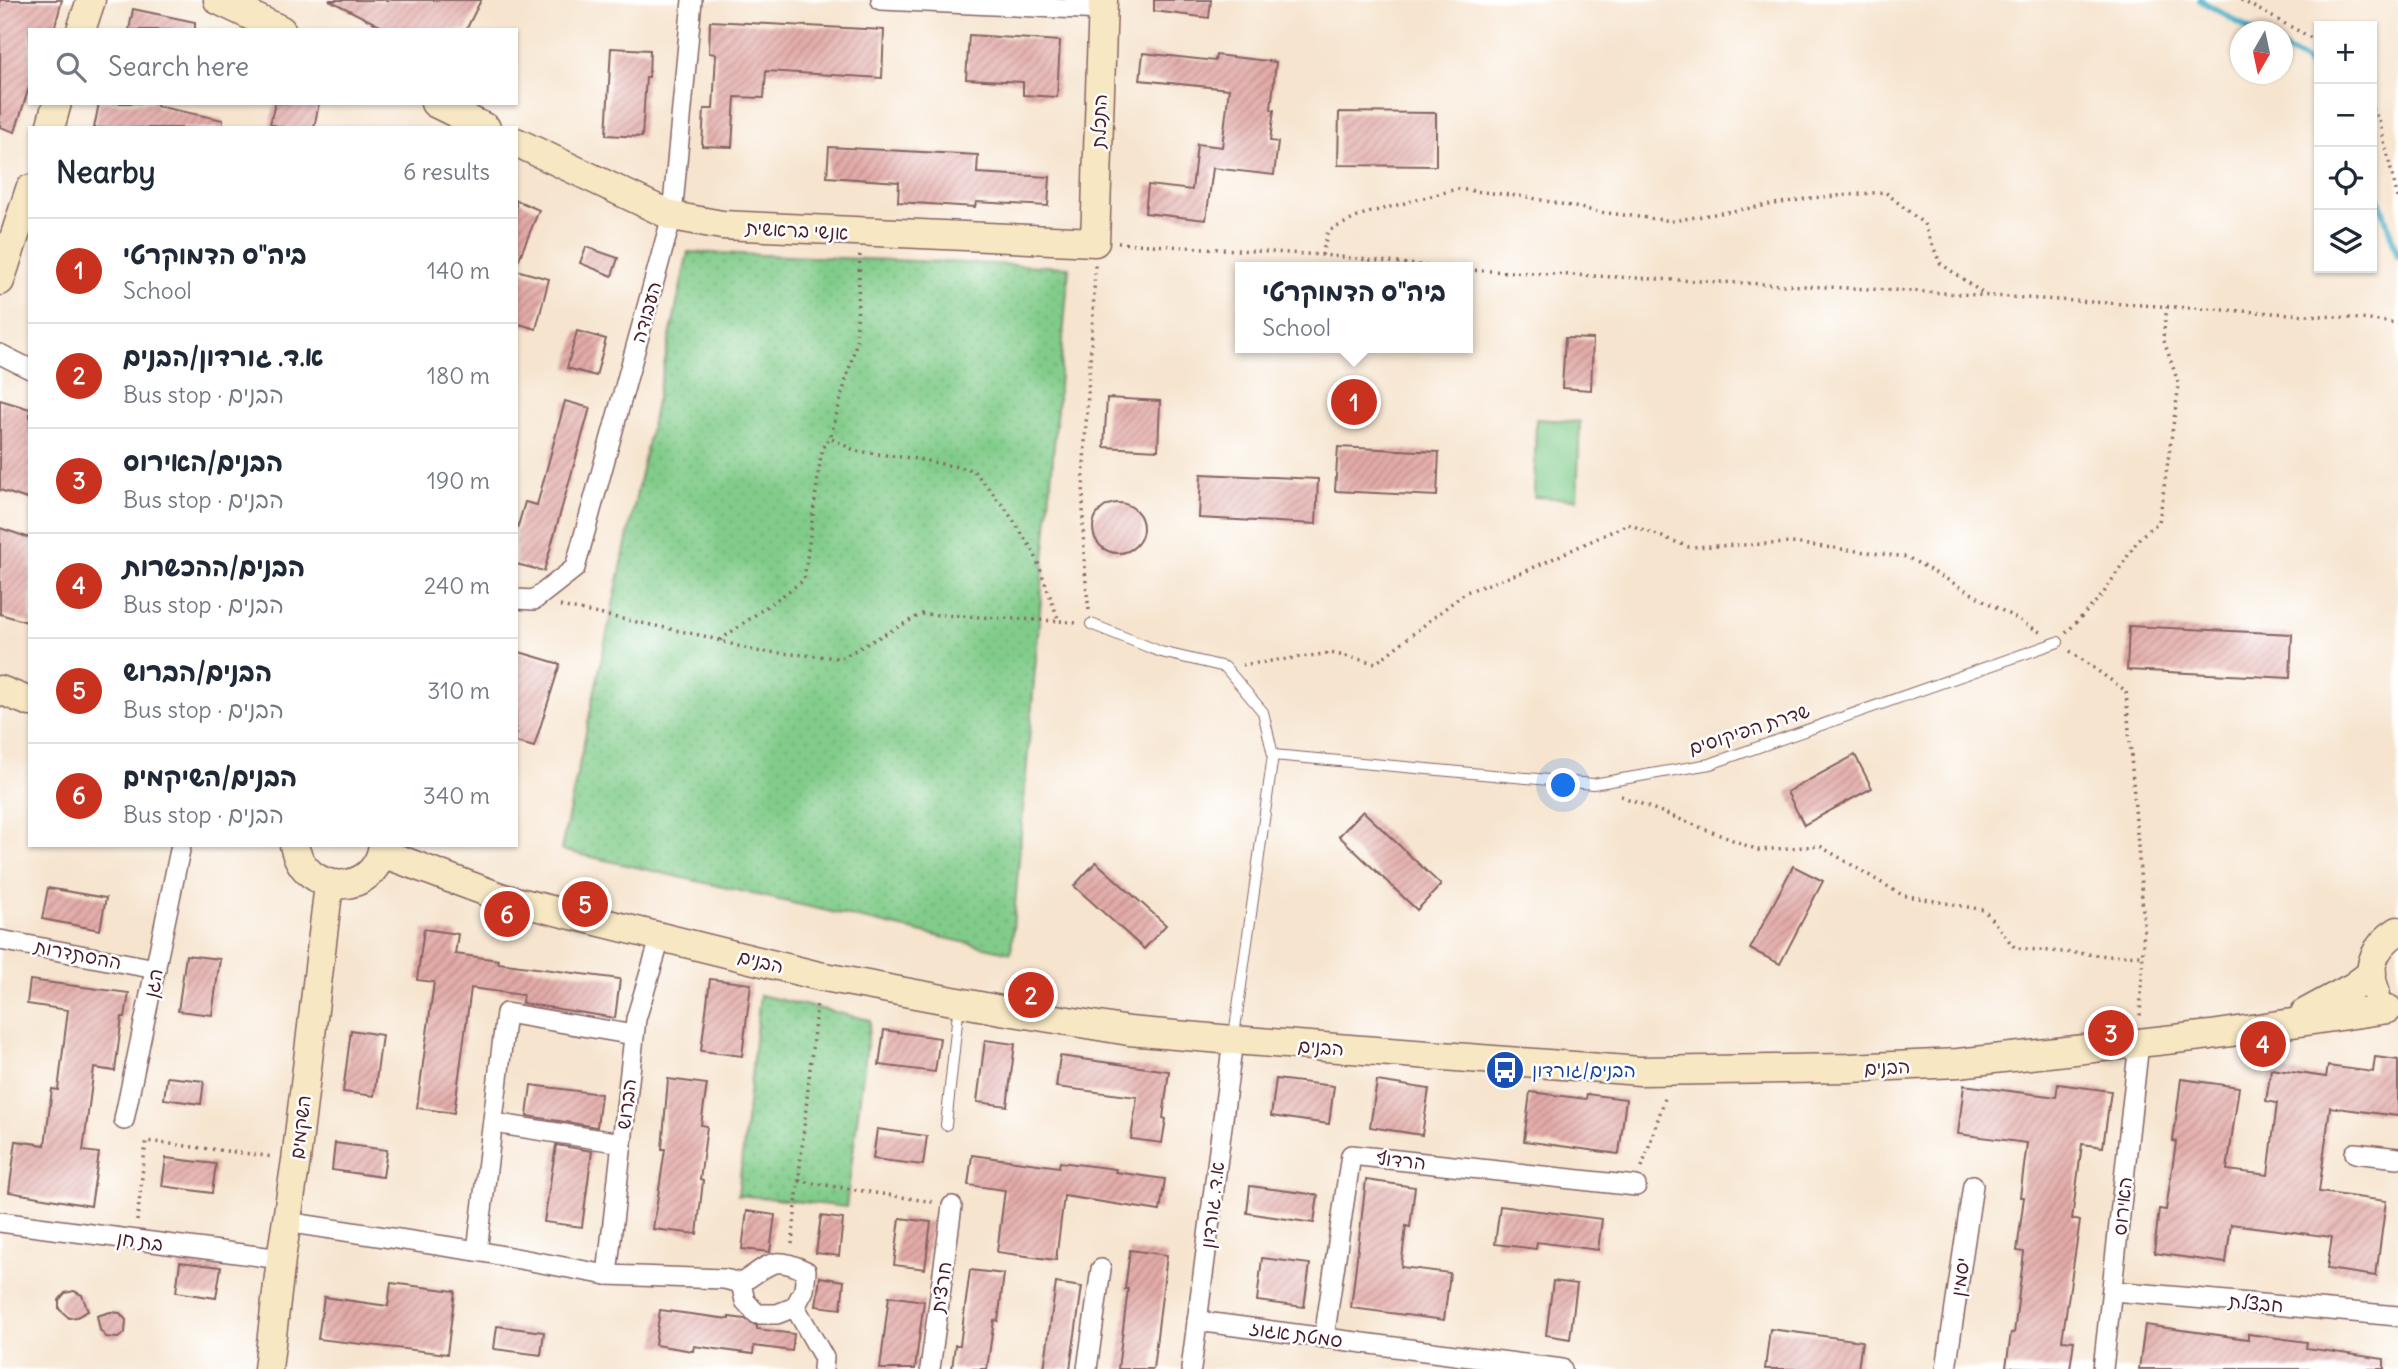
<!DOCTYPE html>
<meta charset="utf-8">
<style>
body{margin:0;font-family:Delius,"Playpen Sans Hebrew",sans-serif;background:#f2f2f3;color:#1f2937}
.controls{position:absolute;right:21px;top:21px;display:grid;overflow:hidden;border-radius:0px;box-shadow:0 2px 5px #0004}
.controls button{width:63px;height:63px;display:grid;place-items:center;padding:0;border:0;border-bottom:2px solid #e0e1e3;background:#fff;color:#1f2937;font:35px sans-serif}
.compass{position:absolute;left:2230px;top:21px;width:63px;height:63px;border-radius:50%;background:#fff;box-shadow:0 2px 5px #0004;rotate:189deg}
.you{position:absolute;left:1564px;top:786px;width:24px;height:24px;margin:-18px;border:5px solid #fff;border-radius:50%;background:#1a73e8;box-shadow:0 0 0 10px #1a73e833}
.badge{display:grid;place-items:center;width:46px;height:46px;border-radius:50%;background:#c8321e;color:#fff;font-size:23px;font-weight:700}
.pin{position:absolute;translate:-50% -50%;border:4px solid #fff;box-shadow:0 2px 7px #0006}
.popup{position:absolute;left:1235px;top:262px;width:238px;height:91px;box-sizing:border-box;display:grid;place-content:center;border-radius:0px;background:#fff;filter:drop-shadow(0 2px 5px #0005);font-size:23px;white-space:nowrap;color:#747a83}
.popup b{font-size:26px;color:#1f2937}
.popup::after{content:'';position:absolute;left:50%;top:100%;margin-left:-14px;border:14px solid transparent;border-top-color:#fff}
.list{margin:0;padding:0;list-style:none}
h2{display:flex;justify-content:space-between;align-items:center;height:91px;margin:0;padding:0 28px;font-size:30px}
h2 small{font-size:23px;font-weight:400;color:#747a83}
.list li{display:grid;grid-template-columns:46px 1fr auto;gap:21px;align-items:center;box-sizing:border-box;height:105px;padding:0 28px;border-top:2px solid #e0e1e3}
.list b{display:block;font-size:26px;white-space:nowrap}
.list p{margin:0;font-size:23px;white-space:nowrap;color:#747a83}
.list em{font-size:23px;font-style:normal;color:#747a83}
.icon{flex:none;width:38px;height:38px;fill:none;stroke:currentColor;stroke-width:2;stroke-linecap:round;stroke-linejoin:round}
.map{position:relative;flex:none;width:2398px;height:1369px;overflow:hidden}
.search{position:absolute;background:#fff;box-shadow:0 2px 5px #0004;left:28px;top:28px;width:490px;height:77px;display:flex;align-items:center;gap:18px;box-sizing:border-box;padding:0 24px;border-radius:0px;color:#747a83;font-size:26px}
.panel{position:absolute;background:#fff;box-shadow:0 2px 5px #0004;left:28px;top:126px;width:490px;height:721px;border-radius:0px}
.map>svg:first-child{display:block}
</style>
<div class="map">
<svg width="2398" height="1369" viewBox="0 0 2398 1369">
<defs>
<pattern id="grass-dots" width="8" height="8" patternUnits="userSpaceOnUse" patternTransform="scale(1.75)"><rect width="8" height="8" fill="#81cc8a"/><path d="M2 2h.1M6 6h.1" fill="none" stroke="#71af77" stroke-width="1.8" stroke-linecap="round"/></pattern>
<pattern id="building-hatch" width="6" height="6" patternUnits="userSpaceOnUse" patternTransform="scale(1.75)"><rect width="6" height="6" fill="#e3aba8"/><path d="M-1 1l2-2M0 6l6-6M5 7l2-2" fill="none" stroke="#ba8b89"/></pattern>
</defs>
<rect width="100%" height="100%" fill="#fff"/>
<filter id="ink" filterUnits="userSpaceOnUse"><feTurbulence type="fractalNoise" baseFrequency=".0143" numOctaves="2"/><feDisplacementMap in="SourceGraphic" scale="14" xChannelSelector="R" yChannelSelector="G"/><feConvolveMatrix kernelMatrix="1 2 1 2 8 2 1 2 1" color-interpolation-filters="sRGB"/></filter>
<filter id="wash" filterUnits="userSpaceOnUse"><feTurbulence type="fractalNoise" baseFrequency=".00686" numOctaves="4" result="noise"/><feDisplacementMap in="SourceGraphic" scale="28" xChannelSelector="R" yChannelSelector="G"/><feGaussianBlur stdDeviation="1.57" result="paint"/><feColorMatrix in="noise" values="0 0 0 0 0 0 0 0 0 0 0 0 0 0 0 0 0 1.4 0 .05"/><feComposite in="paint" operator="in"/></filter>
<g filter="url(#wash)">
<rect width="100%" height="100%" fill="#f6e4ce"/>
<g fill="url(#grass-dots)" stroke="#66765a" stroke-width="2">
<polygon points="688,252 1069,267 1011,953 561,850"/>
<polygon points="760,995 870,1020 846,1207 738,1195"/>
</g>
<polygon fill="#81cc8a" stroke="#66765a" stroke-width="2" points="1536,419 1580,422 1577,499 1534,497"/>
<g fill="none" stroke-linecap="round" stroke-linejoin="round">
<g stroke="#44abc4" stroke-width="6">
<polyline points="2200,0 2254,32"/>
<polyline points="2282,48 2306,61 2319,80"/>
<polyline points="2372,178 2398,256"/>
</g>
</g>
<g id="blocks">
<g fill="url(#building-hatch)">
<polygon points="0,0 62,0 54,30 30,30 30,84 15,132 0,127"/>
<polygon points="329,0 481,0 466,30 388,30"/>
<polygon points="1154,0 1211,0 1209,18 1154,11"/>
<polygon points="133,9 195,22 195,30 129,30"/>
<polygon points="710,21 884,30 882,78 766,71 764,98 735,97 732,147 702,146 704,109 713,109 716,54 709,53"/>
<polygon points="969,35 1060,41 1057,97 1023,95 1023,82 966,79"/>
<polygon points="611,48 650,50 649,77 646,77 642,137 606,135"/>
<polygon points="1143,53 1215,61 1216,55 1276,62 1271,109 1274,110 1270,141 1278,142 1274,175 1213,168 1206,220 1145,213 1148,185 1192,190 1197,144 1222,147 1229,89 1140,80"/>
<polygon points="99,103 156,103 156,106 223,120 222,128 94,128"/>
<polygon points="275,103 319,103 314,128 285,128 270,124"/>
<polygon points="1339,112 1436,113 1436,166 1338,165"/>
<polygon points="829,147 978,155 977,173 1050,177 1048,206 976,202 975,207 898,202 899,182 827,177"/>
<polygon points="516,200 539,210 517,264 516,264"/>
<polygon points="586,247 618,258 612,276 580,263"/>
<polygon points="516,270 549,279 536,329 516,323"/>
<polygon points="577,331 606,339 596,376 567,368"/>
<polygon points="1565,338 1593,339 1591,390 1562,388"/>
<polygon points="1107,398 1160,401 1158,450 1104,447"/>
<polygon points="0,400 30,409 30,500 0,490"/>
<polygon points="565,401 590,408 544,571 516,564 516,533 525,502 537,505"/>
<polygon points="1338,447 1439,452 1437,496 1335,491"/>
<polygon points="1201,474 1318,479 1316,524 1199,518"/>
<circle cx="1118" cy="528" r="25"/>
<polygon points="0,528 30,538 30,623 0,614"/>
<polygon points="2129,626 2292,634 2290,678 2127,670"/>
<polygon points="516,651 560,664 534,747 516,742"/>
<polygon points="1855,755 1872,788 1804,825 1787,792"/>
<polygon points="1363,811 1441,885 1417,910 1339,836"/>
<polygon points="1096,862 1166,925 1144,949 1074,886"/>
<polygon points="1793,866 1823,881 1780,964 1750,949"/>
<polygon points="48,888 106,898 100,930 42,919"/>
<polygon points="424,929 458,934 455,954 499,960 498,963 620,979 615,1018 522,1003 523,995 471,988 454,1113 417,1108 434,982 417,980"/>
<polygon points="186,955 220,959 212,1015 178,1011"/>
<polygon points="710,979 751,984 742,1056 701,1051"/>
<polygon points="30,980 129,993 125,1017 122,1017 115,1071 94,1068 83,1151 99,1153 91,1206 9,1192 16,1141 45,1145 52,1089 58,1090 68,1010 27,1004"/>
<polygon points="351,1030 382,1035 374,1096 343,1092"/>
<polygon points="884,1030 940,1038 935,1072 879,1065"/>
<polygon points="985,1040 1015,1044 1007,1106 977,1102"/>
<polygon points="1060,1056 1169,1071 1163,1118 1166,1119 1162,1143 1131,1139 1137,1097 1056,1087"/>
<polygon points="2375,1057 2398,1060 2398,1116 2330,1107 2319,1192 2386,1201 2376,1276 2327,1269 2332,1237 2231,1224 2226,1263 2154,1253 2159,1209 2166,1210 2176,1142 2173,1141 2181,1079 2239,1087 2227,1170 2268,1175 2277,1103 2266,1101 2271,1069 2326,1077 2328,1066 2373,1072"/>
<polygon points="167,1077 204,1081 201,1104 164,1099"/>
<polygon points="668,1079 707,1084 701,1125 707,1126 700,1180 703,1181 697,1234 653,1229 665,1149 662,1149"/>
<polygon points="1276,1079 1334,1086 1329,1124 1271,1116"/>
<polygon points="1377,1081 1429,1089 1422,1135 1370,1127"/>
<polygon points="2058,1084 2111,1091 2103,1147 2082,1144 2072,1219 2080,1221 2062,1340 2074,1341 2070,1369 2006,1367 2011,1333 2014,1333 2024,1252 2017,1251 2024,1197 2020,1197 2027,1143 1958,1134 1964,1085 2056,1097"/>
<polygon points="531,1085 601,1094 597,1127 527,1116"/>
<polygon points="1530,1092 1586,1099 1587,1094 1626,1099 1619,1154 1524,1141"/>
<polygon points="877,1129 927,1136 923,1165 873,1159"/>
<polygon points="335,1143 387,1150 383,1177 332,1170"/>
<polygon points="556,1145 592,1151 582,1227 544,1222"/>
<polygon points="972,1155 1059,1167 1060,1162 1116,1169 1115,1172 1165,1179 1160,1211 1064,1196 1056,1260 997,1252 1005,1190 968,1185"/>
<polygon points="166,1158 216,1164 212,1193 162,1186"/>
<polygon points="1366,1180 1415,1187 1410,1227 1406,1226 1401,1267 1450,1273 1444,1320 1351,1308"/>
<polygon points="1250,1186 1318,1195 1314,1223 1247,1213"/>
<polygon points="1500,1206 1602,1219 1598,1250 1537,1242 1536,1249 1495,1244"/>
<polygon points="747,1211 775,1215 770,1252 742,1249"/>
<polygon points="821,1216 843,1219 839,1256 816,1253"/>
<polygon points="900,1218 931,1222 925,1269 894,1265"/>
<polygon points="1130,1250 1167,1255 1153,1369 1118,1369 1128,1289 1125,1289"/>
<polygon points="1262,1258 1310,1264 1304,1307 1257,1301"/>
<polygon points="180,1262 221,1267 216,1298 176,1292"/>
<polygon points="970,1270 1004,1274 998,1321 994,1320 987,1369 952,1369 955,1345 960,1345"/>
<polygon points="820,1277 844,1281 841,1309 816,1306"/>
<polygon points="1553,1281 1577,1284 1570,1339 1546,1335"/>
<polygon points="391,1283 455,1291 447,1354 318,1339 324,1297 388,1306"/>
<polygon points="1056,1283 1082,1287 1070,1369 1044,1369"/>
<polygon points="74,1291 82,1295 88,1311 77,1317 69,1318 59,1309 59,1300 65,1293"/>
<polygon points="889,1296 924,1301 915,1369 880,1369"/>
<polygon points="660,1310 729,1319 729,1317 745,1319 757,1326 757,1329 794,1334 792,1351 754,1346 753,1354 694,1346 693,1351 655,1345"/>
<polygon points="110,1312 120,1313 126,1320 125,1333 118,1338 106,1337 100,1330 97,1316"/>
<polygon points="2145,1325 2248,1339 2248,1334 2307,1342 2306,1348 2384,1359 2384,1369 2139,1369"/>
<polygon points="497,1326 544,1332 541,1355 494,1349"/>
<polygon points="1770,1329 1862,1341 1858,1369 1765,1369"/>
</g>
</g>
</g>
<g filter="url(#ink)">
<use href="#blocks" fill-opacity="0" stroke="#866464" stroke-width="2"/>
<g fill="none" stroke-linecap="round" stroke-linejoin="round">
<defs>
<g id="lane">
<polyline points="1091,624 1161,652 1225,667 1263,712 1273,755 1234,1036"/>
<polyline points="1273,755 1593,784 1710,764 2058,642"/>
<polyline points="946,1125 959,1003"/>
</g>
<g id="street">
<polyline points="881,0 1103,10"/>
<polyline points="0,354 30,369"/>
<polyline points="516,599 534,600 575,568 672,216 692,0"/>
<polyline points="0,940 156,969"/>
<polyline points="124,1120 181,845"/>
<polyline points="493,1123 622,1143"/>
<polyline points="2355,1153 2398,1158"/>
<polyline points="0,1222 281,1259"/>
<polyline points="286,1222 477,1251 607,1275 636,1019 661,936"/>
<polyline points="477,1251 506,1013 634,1035"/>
<polyline points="607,1275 724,1279 741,1283 745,1301 757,1314 777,1314 795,1307 824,1358 823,1369"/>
<path d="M741,1283c28,-17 30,-29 65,-12l-2,19 -9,17"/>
<polyline points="2113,1291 2398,1316"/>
<polyline points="1197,1321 1562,1369"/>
<polyline points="1324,1338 1351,1155 1636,1186"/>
<polyline points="930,1369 952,1206"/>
<polyline points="1087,1369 1101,1269"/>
<polyline points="1191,1369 1233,1040"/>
<polyline points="1946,1369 1973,1185"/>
<polyline points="2103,1369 2139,1043"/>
</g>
<g id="secondary">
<polyline points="218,0 281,30"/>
<polyline points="81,30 91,0"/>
<polyline points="435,103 486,128"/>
<polyline points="50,128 57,103"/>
<polyline points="516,142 672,216 722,225 1095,242 1103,0"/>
<polyline points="0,281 30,189"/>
<polyline points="0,690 30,702"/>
<path d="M294,845c11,52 82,53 89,0"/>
<polyline points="382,853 503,898 819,976 1001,1010 1129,1031 1233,1040 1640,1071 1849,1068 1958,1063 2211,1035 2388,1009"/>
<path d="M2375,990c-10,-25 2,-46 23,-59"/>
<polyline points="2305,1013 2353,987 2372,973"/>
<polyline points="268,1369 281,1259 296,1160 329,884"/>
</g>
</defs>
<use href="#lane" stroke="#866464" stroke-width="12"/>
<use href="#street" stroke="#866464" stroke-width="22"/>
<use href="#secondary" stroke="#866464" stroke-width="31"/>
<g stroke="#866464" stroke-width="3.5" stroke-dasharray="2 5" stroke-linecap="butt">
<polyline points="2241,0 2319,42"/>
<polyline points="2372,109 2379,120 2398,199"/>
<polyline points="1118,243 1322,255 1437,267"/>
<polyline points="860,255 856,344 830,438 856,451 917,459 973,470 1005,508 1034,552 1059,621 1077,623"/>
<polyline points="1322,255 1328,231 1364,214 1457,189 1527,197 1599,212 1672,221 1811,198 1885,192 1924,224 1940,263 1984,294"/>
<polyline points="1468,270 1910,291 2340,317 2398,323"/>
<polyline points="560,606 704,636 755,651 841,658 922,614 1059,621"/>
<path d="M1089,610c-15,-115 3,-229 6,-345"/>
<polyline points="2066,633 2103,594 2140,537 2159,522 2179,385 2163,338 2167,307"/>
<polyline points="720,640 804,580 822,448 830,438"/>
<polyline points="2070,651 2126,691 2144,924 2140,1020"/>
<polyline points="1242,665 1331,653 1376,663 1466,592 1526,571 1628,524 1689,547 1792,543 1907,557 2040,632"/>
<polyline points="1621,796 1758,850 1820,846 1902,895 1984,910 2015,948 2110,956 2143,955"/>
<polyline points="1642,1167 1666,1095"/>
<polyline points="799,1181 933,1202"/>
<polyline points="137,1221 146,1141 274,1157"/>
<polyline points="792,1244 817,1001"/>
</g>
<use href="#lane" stroke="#fff" stroke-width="10"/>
<use href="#street" stroke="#fff" stroke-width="19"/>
<use href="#secondary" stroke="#f7e8c3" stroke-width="28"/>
</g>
</g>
<defs>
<symbol id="bus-disc" viewBox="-11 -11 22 22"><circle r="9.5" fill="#1a4fb4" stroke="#fff"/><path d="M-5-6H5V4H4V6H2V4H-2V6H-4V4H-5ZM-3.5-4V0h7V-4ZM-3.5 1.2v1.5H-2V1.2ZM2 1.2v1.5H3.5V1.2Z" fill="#fff"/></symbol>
</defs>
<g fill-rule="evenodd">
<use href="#bus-disc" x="1483" y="1048" width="44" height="44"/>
</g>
<g text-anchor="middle" stroke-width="5" stroke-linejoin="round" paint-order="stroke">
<g font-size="19" fill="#4a1f2b" stroke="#fff">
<text transform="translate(1099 121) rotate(-88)" y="7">התכלת</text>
<text transform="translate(797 230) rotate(3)" y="7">אנשי בראשית</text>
<text transform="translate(646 312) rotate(-74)" y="7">העבודה</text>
<text transform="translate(1749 729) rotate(-18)" y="7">שדרת הפיקוסים</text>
<text transform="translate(78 954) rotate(11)" y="7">ההסתדרות</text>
<text transform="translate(761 961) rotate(14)" y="7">הבנים</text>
<text transform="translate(153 983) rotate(-78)" y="7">הגן</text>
<text transform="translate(1321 1047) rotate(4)" y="7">הבנים</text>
<text transform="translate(1887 1067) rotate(-3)" y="7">הבנים</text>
<text transform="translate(626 1104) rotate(-83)" y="7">הברוש</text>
<text transform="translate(300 1127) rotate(-83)" y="7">השקמים</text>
<text transform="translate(1401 1160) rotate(6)" y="7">הרדוף</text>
<text transform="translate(1212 1205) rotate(-83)" y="7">א.ד. גורדון</text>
<text transform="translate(2122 1206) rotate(-84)" y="7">האירוס</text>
<text transform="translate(140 1241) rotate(8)" y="7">בת חן</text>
<text transform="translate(1960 1277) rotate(-82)" y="7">יסמין</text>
<text transform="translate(941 1287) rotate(-82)" y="7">חרצית</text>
<text transform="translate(2256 1303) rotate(5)" y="7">חבצלת</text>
<text transform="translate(1296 1334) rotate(8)" y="7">סמטת אגוז</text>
</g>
<g font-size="19" fill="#164399" stroke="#fff" text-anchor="start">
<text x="1532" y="1077">הבנים/גורדון</text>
</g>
</g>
</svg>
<div class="controls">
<button>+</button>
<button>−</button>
<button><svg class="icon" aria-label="locate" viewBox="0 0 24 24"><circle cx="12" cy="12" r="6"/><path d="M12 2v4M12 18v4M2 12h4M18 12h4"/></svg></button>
<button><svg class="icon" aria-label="layers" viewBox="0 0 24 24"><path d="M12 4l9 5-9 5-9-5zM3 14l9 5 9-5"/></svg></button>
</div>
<svg class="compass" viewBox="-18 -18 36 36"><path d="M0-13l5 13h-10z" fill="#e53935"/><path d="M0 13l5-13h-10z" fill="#747a83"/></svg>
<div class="you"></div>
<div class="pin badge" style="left:1354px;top:402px">1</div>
<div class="popup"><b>ביה&quot;ס הדמוקרטי</b>School</div>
<div class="pin badge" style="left:1031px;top:995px">2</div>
<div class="pin badge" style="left:2111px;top:1033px">3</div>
<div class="pin badge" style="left:2263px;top:1044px">4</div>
<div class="pin badge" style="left:585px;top:904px">5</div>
<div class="pin badge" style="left:507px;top:914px">6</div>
<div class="search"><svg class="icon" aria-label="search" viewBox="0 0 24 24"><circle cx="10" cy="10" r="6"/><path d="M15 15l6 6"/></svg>Search here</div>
<section class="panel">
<h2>Nearby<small>6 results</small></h2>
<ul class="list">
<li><span class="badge">1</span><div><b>ביה&quot;ס הדמוקרטי</b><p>School</p></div><em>140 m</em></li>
<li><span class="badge">2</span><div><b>א.ד. גורדון/הבנים</b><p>Bus stop · הבנים</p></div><em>180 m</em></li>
<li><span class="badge">3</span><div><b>הבנים/האירוס</b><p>Bus stop · הבנים</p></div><em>190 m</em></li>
<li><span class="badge">4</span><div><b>הבנים/ההכשרות</b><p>Bus stop · הבנים</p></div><em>240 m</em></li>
<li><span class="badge">5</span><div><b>הבנים/הברוש</b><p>Bus stop · הבנים</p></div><em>310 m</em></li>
<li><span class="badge">6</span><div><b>הבנים/השיקמים</b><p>Bus stop · הבנים</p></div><em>340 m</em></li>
</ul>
</section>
</div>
